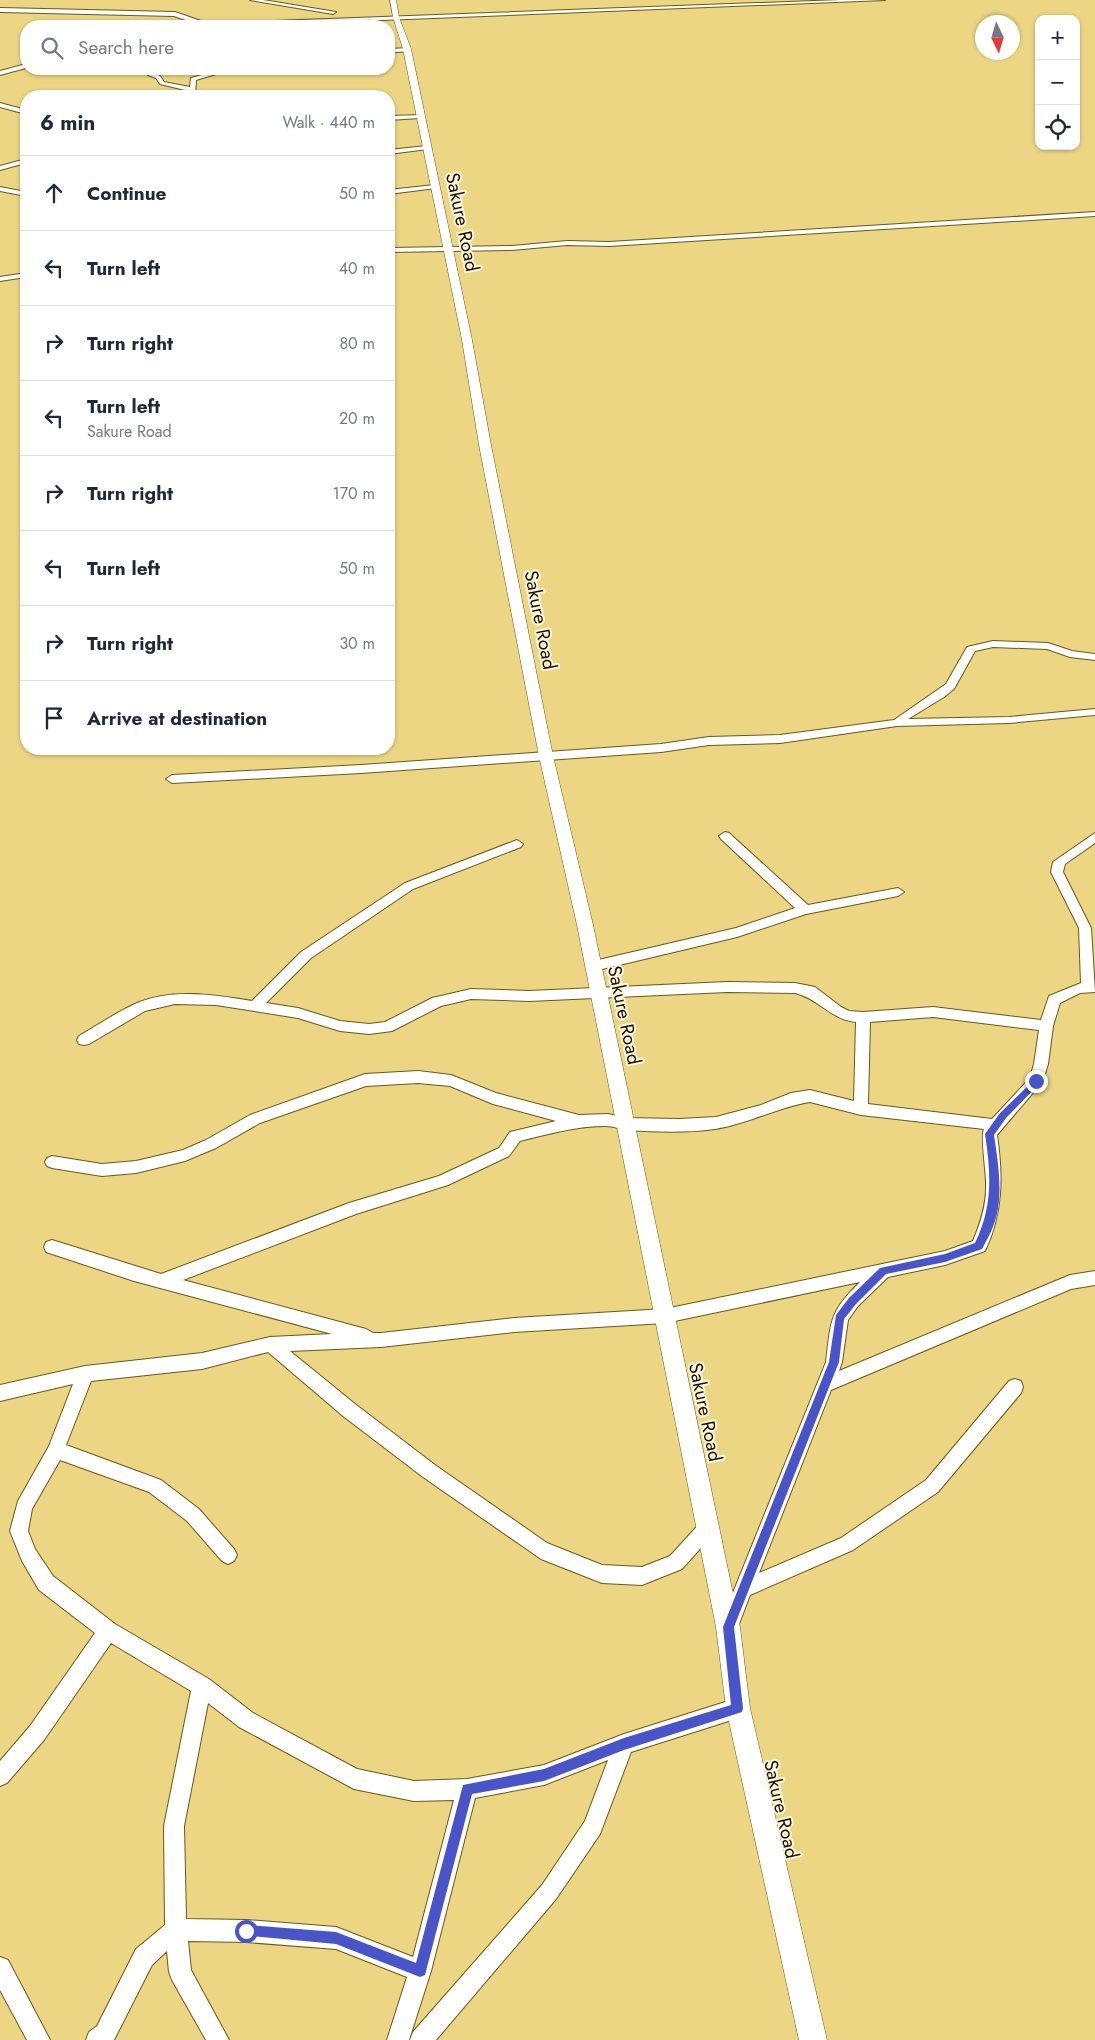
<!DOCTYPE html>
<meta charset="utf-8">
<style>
body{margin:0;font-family:Jost,sans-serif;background:#f6f6f7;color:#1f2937}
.controls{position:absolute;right:15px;top:15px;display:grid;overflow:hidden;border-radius:10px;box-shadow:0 1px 4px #0004}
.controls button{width:45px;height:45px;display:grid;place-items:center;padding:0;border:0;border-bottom:1px solid #e0e1e3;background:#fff;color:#1f2937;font:25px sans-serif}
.compass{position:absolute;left:975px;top:15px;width:45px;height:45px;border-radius:50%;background:#fff;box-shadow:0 1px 4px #0004;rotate:175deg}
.stop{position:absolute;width:15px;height:15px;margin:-11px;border:4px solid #4954c9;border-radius:50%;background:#fff}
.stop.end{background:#4954c9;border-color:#fff;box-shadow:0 1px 5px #0008}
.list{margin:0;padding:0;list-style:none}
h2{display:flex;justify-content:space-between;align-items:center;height:65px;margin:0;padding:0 20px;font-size:21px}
h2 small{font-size:16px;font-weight:400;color:#747a83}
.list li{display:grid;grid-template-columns:32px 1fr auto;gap:15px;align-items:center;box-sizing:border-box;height:75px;padding:0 20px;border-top:1px solid #e0e1e3}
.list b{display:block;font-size:19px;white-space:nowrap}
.list p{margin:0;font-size:16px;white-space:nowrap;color:#747a83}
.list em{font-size:16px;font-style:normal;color:#747a83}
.icon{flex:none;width:28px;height:28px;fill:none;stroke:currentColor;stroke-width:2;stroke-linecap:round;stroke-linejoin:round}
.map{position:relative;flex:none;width:1095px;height:2040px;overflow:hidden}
.search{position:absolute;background:#fff;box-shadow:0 1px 4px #0004;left:20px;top:20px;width:375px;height:55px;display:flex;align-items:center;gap:12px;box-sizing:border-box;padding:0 18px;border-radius:20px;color:#747a83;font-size:19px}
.panel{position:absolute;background:#fff;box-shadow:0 1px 4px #0004;left:20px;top:90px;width:375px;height:665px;border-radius:20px}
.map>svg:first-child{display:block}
</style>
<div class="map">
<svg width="1095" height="2040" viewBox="0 0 1095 2040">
<rect width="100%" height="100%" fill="#ecd583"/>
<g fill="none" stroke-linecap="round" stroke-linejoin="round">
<defs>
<g id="minor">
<polygon points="250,0 263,0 336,12 333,14"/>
<polygon points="841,0 885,0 230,26 203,26 174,16 0,12 0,8 175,12 204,22 220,23"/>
<polygon points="409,48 407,51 389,53 389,49"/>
<polygon points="26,64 26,68 0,75 0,71"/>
<polygon points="147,69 153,69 153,73 160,76 164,82 190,87 191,78 212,72 212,69 223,69 216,74 196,80 195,96 189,96 189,91 160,84 156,78 148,75"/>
<polygon points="0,103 26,110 26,114 0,107"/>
<polygon points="422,115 420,118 389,120 389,116"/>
<polygon points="426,146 428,147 428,149 389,154 389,150"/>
<polygon points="26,159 26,163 0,170 0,166"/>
<polygon points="434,185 436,186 436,188 389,194 389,190"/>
<polygon points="0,187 26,192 26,196 0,191"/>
<polygon points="1095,212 1095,216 609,246 567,245 512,250 389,252 389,248 512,246 567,241 609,242"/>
<polygon points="26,273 26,277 0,281 0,277"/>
<polygon points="993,641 1048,643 1072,651 1095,654 1095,660 1070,657 1047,649 993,647 975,651 954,689 944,697 908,719 1009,717 1095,709 1095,715 1009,723 897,726 780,743 709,745 661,752 361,773 172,783 166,779 172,775 361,765 661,744 709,737 780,735 894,720 946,684 967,647"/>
<polygon points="725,832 729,833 808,905 898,888 904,892 898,896 806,914 737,937 594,971 589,969 587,966 589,963 594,961 736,928 795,908 721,839 719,836"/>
<path d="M1095,833v10l-30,21 -2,8 28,56 4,64 -15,1 -20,10 -7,23 -5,38 -5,17 -46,54c6,41 6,78 -12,116l-40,14 -57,12 -30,29 -10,14 -6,42 -3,9 231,-96 25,-4v14l-24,4 -240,101 -72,183 82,-35 85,-58 83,-99 6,-2 6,2 2,6 -2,6 -83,99 -85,58 -103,45 -14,37 -7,2 -7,-2 -2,-7 106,-263c5,-41 3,-50 34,-80l-195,41 -151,9 -133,15 -91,4 65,53 80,61 112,78 55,22 40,2 28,-11 32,-35 6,-3 6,3 3,6 -3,6 -32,36 -40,16 -40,-2 -61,-24 -118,-82 -80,-61 -75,-64 -66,17 -111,12 -25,64 95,35 38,29 35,40 3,6 -3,6 -6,3 -6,-3 -35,-40 -38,-29 -89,-32 -28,49 -4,22 7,18 18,27 62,48 94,55 44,34 104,56 57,12 53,-2 77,-14 80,-31 114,-36 7,3 3,7 -3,7 -7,3 -107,34 -31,82 -44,65 -120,141h-26l3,-8 129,-147 43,-64 23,-61 -64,25 -69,13 -44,173 -22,69h-22l20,-63 -71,-28 -90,-7 -58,-1 3,29 38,70h-23l-34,-60 -3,-8 -2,-21 -15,14 -38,75h-28l3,-8 8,-6 39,-77 29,-24 -1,-99 27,-135 -80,-48 -67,97 -37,43 -7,3v-25l30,-35 65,-93 -56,-43 -17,-29 -12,-30 8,-30 31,-55 24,-62 -73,17v-16l85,-19 117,-13 68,-16 62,-3 -198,-53 -88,-29 -2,-5 2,-5 6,-2 109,34 188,-71 90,-27 60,-28 11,-16 46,-11 -63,-17 -43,-18 -32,-3 -52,3 -106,37 -44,25 -31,13 -49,12 -34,3 -50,-8 -5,-2 -2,-4 2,-4 5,-2 50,8 34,-3 47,-11 23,-10 44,-25 115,-41 53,-3 33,4 45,18 83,22 29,-1 18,4 53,1 37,-2 45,-12 30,-12 19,-3 44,11 2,-79c-25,-2 -38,-24 -61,-29l-68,-1 -198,9 -58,-2 -30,7 -49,25 -23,3 -29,-3 -42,-13 -82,-13 -41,-1 -30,7 -56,33 -5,1 -5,-1 -2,-4 2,-4c19,-11 38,-24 58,-33 36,-15 78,-8 115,-2l49,-49 104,-69 112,-43 6,4 -2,3 -108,42 -102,69 -45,45 32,5 42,13 29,3 16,-2 47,-24 39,-9 58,2 198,-9 68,1 20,4 26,20 8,4 14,1 70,-5 108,13 8,-24 32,-13 -2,-55 -28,-56 2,-10zM933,1017l106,13 -5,34 -4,14 -38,41 -124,-15 2,-82zM810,1102l51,13 123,14c-4,8 3,46 2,59 0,19 -6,36 -13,53l-28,10 -280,58 -151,9 -133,15h-8l-7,-4 -183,-49 173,-66 92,-29 61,-29 11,-15c28,-7 56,-15 86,-15 7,0 14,3 22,4 28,2 59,3 87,-1 33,-5 63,-22 95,-27zM208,1703l31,24 115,62 60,12 40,-1 -41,157 -77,-30 -90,-7 -60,-1 -2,-93z"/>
<polygon points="0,1957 8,1960 50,2040 27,2040 0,1990"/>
</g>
<polygon id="tertiary" points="390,0 396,0 399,17 411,49 472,340 491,445 553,756 593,925 740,1627 750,1708 827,2040 799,2040 726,1708 716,1627 577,925 539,756 479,445 462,340 403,49 393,17"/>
</defs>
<use href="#minor" stroke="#695918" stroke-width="2"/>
<use href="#tertiary" stroke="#695918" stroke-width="1"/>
<use href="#minor" fill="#fff" fill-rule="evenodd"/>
<use href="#tertiary" fill="#fff" fill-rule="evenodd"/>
</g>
<path fill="#4954c9" d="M1036,1078l5,3 -2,3 -33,34 -12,17c4,28 10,61 0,89 -3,9 -8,17 -12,25l-37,13 -59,12 -30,30 -12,15 -5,43 -105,265 9,81 -1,4 -118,38 -80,31 -72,13 -47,181 -5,2 -84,-33 -94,-9 -2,-4 2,-4 4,-2 90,7 80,31 47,-178 81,-16 80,-31 107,-33 -8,-78 106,-265 7,-47 13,-17 31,-30 65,-14 30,-11c18,-37 16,-69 10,-109l15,-21z"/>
<g text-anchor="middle" stroke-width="4" stroke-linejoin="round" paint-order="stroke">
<g font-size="19" fill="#171000" stroke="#fdf6df">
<text transform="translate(463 222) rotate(78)" y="7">Sakure Road</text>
<text transform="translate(541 620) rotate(79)" y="7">Sakure Road</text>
<text transform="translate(625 1015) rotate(78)" y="7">Sakure Road</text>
<text transform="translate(706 1412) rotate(78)" y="7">Sakure Road</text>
<text transform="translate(782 1809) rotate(77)" y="7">Sakure Road</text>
</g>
</g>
</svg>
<div class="controls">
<button>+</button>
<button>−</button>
<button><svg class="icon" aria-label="locate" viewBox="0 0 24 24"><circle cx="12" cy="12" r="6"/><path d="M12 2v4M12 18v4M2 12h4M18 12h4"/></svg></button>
</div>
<svg class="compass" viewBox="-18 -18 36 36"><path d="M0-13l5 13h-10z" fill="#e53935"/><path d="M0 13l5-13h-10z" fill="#747a83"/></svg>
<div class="stop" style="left:246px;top:1931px"></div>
<div class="stop end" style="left:1036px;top:1081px"></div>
<div class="search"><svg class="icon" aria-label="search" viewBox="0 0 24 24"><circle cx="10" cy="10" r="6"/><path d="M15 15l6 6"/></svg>Search here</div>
<section class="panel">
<h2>6 min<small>Walk · 440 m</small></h2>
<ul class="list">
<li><svg class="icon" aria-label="ahead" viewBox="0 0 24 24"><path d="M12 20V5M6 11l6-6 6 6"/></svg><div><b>Continue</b></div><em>50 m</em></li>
<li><svg class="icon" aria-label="left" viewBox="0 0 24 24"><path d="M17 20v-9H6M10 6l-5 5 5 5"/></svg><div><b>Turn left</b></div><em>40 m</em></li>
<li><svg class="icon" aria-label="right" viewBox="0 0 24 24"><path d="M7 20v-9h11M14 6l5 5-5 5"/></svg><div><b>Turn right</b></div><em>80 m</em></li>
<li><svg class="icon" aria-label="left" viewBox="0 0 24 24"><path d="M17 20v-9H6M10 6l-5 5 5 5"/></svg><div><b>Turn left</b><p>Sakure Road</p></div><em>20 m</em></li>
<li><svg class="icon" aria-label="right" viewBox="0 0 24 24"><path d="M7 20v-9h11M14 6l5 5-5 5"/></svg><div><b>Turn right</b></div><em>170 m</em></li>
<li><svg class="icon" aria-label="left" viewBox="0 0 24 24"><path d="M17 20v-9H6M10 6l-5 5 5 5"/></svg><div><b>Turn left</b></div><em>50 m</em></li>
<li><svg class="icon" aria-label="right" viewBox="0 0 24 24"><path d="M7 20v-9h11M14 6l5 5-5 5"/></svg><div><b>Turn right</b></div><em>30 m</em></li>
<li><svg class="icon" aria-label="arrive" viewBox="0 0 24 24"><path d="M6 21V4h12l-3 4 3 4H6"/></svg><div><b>Arrive at destination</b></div></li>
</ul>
</section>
</div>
